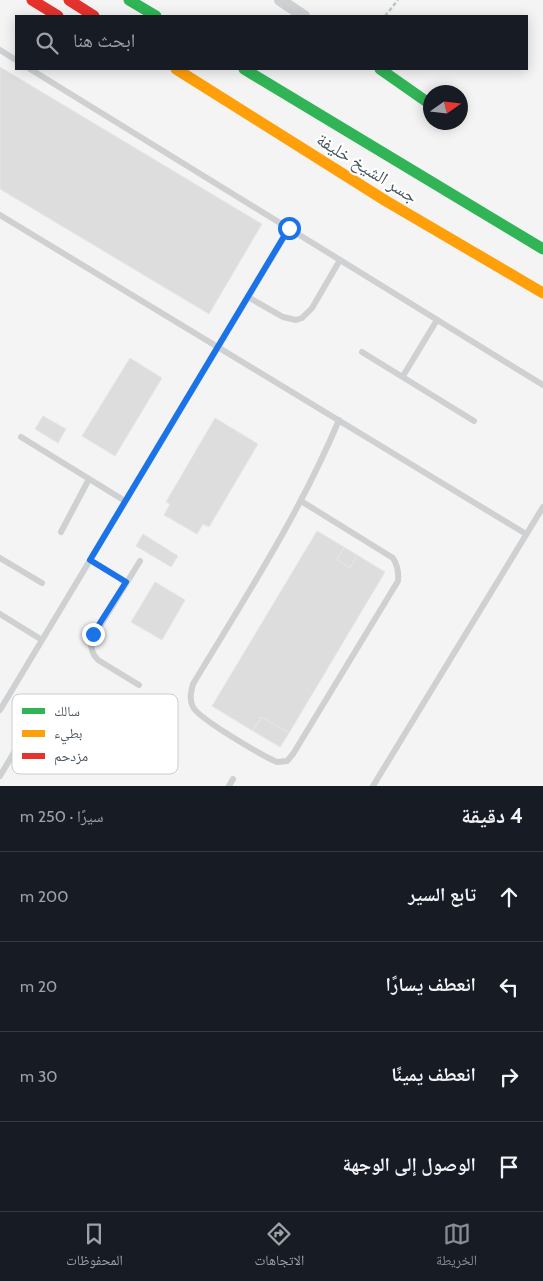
<!DOCTYPE html>
<html lang="ar">
<meta charset="utf-8">
<style>
body{margin:0;font-family:Cabin,"Noto Naskh Arabic",sans-serif;background:#20242c;color:#f1f3f6;direction:rtl}
.compass{position:absolute;left:423px;top:85px;width:45px;height:45px;border-radius:50%;background:#171b24;box-shadow:0 2px 12px #0003;rotate:76deg}
.stop{position:absolute;width:15px;height:15px;margin:-11px;border:4px solid #1a73e8;border-radius:50%;background:#fff}
.stop.end{background:#1a73e8;border-color:#fff;box-shadow:0 1px 5px #0008}
.list{margin:0;padding:0;list-style:none}
h2{display:flex;justify-content:space-between;align-items:center;height:65px;margin:0;padding:0 20px;font-size:21px}
h2 small{font-size:16px;font-weight:400;color:#9ea1a6}
.list li{display:grid;grid-template-columns:32px 1fr auto;gap:15px;align-items:center;box-sizing:border-box;height:90px;padding:0 20px;border-top:1px solid #363941}
.list b{display:block;font-size:19px;white-space:nowrap}
.list em{font-size:16px;font-style:normal;color:#9ea1a6}
.icon{flex:none;width:28px;height:28px;fill:none;stroke:currentColor;stroke-width:2;stroke-linecap:round;stroke-linejoin:round}
.map{position:relative;flex:none;width:543px;height:786px;overflow:hidden;direction:ltr}
.search{position:absolute;background:#171b24;box-shadow:0 2px 12px #0003;left:15px;right:15px;top:15px;height:55px;display:flex;align-items:center;gap:12px;box-sizing:border-box;padding:0 18px;border-radius:0px;color:#9ea1a6;font-size:19px}
.sheet{height:425px;background:#171b24}
nav{display:flex;justify-content:space-around;align-items:center;box-sizing:border-box;height:70px;border-top:1px solid #363941;background:#171b24;font-size:14px;color:#9ea1a6}
nav a{display:grid;justify-items:center;gap:2px}
nav .on{color:#868d94}
.map>svg:first-child{display:block}
</style>
<div class="map">
<svg width="543" height="786" viewBox="0 0 543 786">
<rect width="100%" height="100%" fill="#f4f4f4"/>
<g fill="#ddddde" stroke="#e5e6e7">
<polygon points="0,67 262,224 209,314 0,189"/>
<polygon points="130,358 162,378 115,456 82,436"/>
<polygon points="43,416 66,429 58,443 35,429"/>
<polygon points="215,418 258,444 209,527 203,524 197,534 164,515 170,504 166,502"/>
<polygon points="317,531 344,547 337,560 350,568 357,555 385,572 289,733 261,717 253,731 212,706"/>
<polygon points="143,534 178,556 171,567 136,546"/>
<polygon points="344,547 357,555 350,568 337,560"/>
<polygon points="155,582 185,600 162,640 131,622"/>
<polygon points="261,717 289,733 280,747 253,731"/>
</g>
<g fill="none" stroke-linecap="round" stroke-linejoin="round">
<polyline stroke="#bcc7c4" stroke-width="2.5" stroke-dasharray="4 2.5" stroke-linecap="butt" points="385,16 398,0"/>
<g stroke="#ced0d2" stroke-width="6">
<polyline points="0,50 16,60"/>
<polyline points="30,69 543,385"/>
<polyline points="0,215 526,534"/>
<polyline points="248,297 283,317 296,320 302,318 312,308 340,260"/>
<polyline points="362,352 474,421"/>
<polyline points="403,376 437,320"/>
<polyline points="21,437 125,501"/>
<path d="M301,501l92,57c5,8 6,14 5,23l-105,173 -6,7 -10,1c-14,-6 -78,-43 -84,-55 -4,-8 -2,-15 0,-23 52,-86 107,-171 146,-264"/>
<polyline points="61,532 89,479"/>
<polyline points="0,558 42,583"/>
<polyline points="90,560 126,582"/>
<polyline points="0,614 42,640"/>
<path d="M139,685l-41,-25c-6,-6 -7,-11 -7,-19l49,-80"/>
<polyline points="0,710 289,229"/>
<polyline points="0,776 19,744"/>
<polyline points="229,786 233,779"/>
<polyline points="373,786 543,507"/>
</g>
<polyline stroke="#ced0d2" stroke-width="12" points="280,0 304,16"/>
<g stroke="#30b455" stroke-width="11">
<polyline points="129,0 156,16"/>
<polyline points="244,69 543,249"/>
<polyline points="380,69 430,104"/>
</g>
<polyline stroke="#ff9f0a" stroke-width="11" points="176,69 386,201 543,293"/>
<g stroke="#e5322d" stroke-width="11">
<polyline points="32,0 58,16"/>
<polyline points="69,0 94,16"/>
</g>
</g>
<g fill="none" stroke-linecap="round" stroke-linejoin="round">
<polyline stroke="#1a73e8" stroke-width="6" points="93,634 126,582 90,560 289,228"/>
</g>
<g text-anchor="middle" stroke-width="4.5" stroke-linejoin="round" paint-order="stroke">
<g font-size="18" fill="#4a5661" stroke="#fff">
<text transform="translate(367 168) rotate(32)" y="6">جسر الشيخ خليفة</text>
</g>
</g>
<rect x="12" y="694" width="166" height="80" rx="8" fill="#fff" stroke="#c9ccd0" stroke-width="1"/>
<rect x="22" y="708" width="23" height="6" fill="#30b455"/>
<rect x="22" y="730" width="23" height="7" fill="#ff9f0a"/>
<rect x="22" y="753" width="23" height="6" fill="#e5322d"/>
<g font-size="14" fill="#4a5661">
<text x="54" y="716">سالك</text>
<text x="54" y="738">بطيء</text>
<text x="54" y="761">مزدحم</text>
</g>
</svg>
<svg class="compass" viewBox="-18 -18 36 36"><path d="M0-13l5 13h-10z" fill="#e53935"/><path d="M0 13l5-13h-10z" fill="#9ea1a6"/></svg>
<div class="stop" style="left:289px;top:228px"></div>
<div class="stop end" style="left:93px;top:634px"></div>
<div class="search"><svg class="icon" aria-label="search" viewBox="0 0 24 24"><circle cx="10" cy="10" r="6"/><path d="M15 15l6 6"/></svg>ابحث هنا</div>
</div>
<section class="sheet">
<h2>4 دقيقة<small>سيرًا · 250 m</small></h2>
<ul class="list">
<li><svg class="icon" aria-label="ahead" viewBox="0 0 24 24"><path d="M12 20V5M6 11l6-6 6 6"/></svg><div><b>تابع السير</b></div><em>200 m</em></li>
<li><svg class="icon" aria-label="left" viewBox="0 0 24 24"><path d="M17 20v-9H6M10 6l-5 5 5 5"/></svg><div><b>انعطف يسارًا</b></div><em>20 m</em></li>
<li><svg class="icon" aria-label="right" viewBox="0 0 24 24"><path d="M7 20v-9h11M14 6l5 5-5 5"/></svg><div><b>انعطف يمينًا</b></div><em>30 m</em></li>
<li><svg class="icon" aria-label="arrive" viewBox="0 0 24 24"><path d="M6 21V4h12l-3 4 3 4H6"/></svg><div><b>الوصول إلى الوجهة</b></div></li>
</ul>
</section>
<nav>
<a class="on"><svg class="icon" aria-label="map" viewBox="0 0 24 24"><path d="M3 6l6-2 6 2 6-2v14l-6 2-6-2-6 2zM9 4v14M15 6v14"/></svg>الخريطة</a>
<a><svg class="icon" aria-label="directions" viewBox="0 0 24 24"><path d="M12 3l9 9-9 9-9-9zM9 14v-3h6M13 9l2 2-2 2"/></svg>الاتجاهات</a>
<a><svg class="icon" aria-label="saved" viewBox="0 0 24 24"><path d="M7 4h10v16l-5-4-5 4z"/></svg>المحفوظات</a>
</nav>
